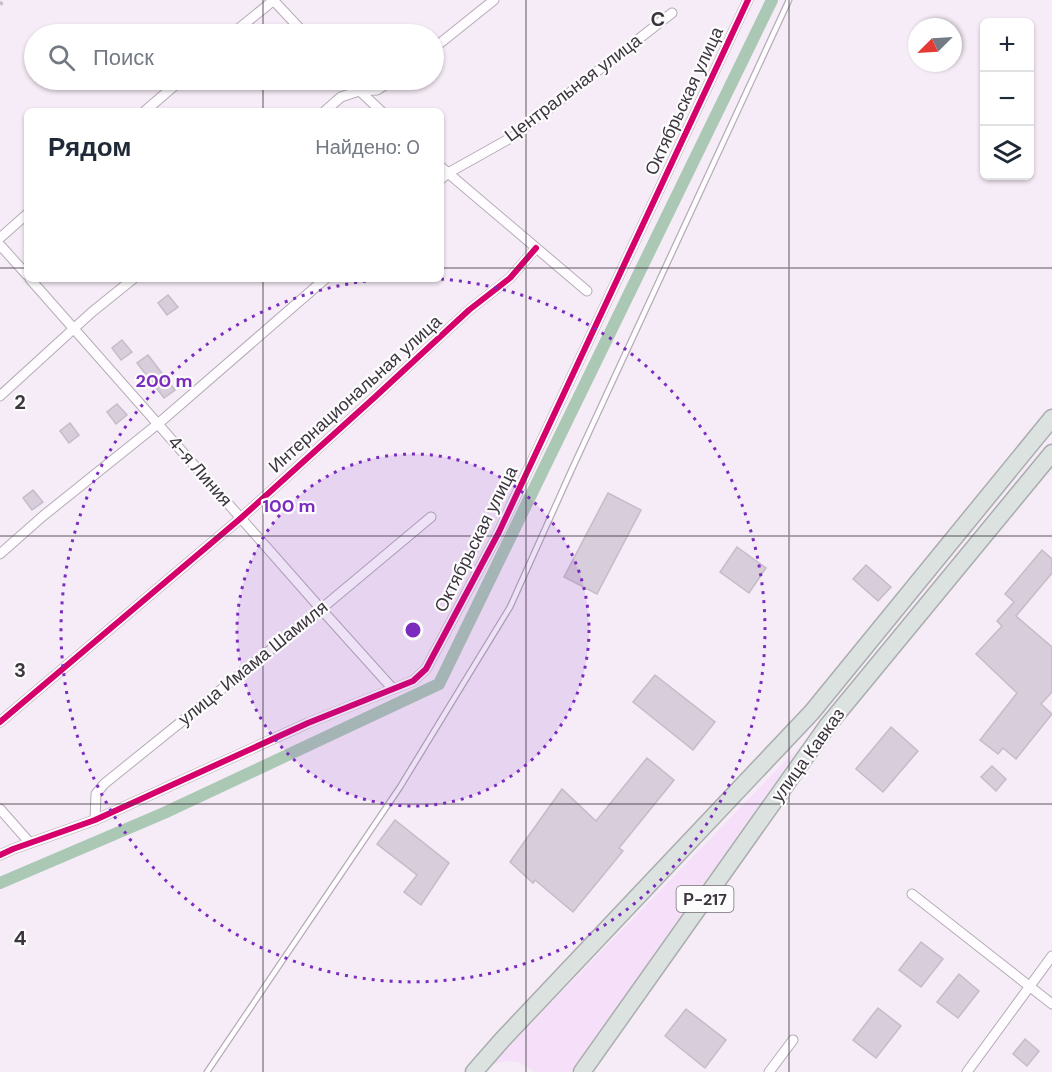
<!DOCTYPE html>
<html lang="ru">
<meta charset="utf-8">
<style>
body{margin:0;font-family:"DM Sans",sans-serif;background:#f6f6f7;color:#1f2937}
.controls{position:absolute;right:18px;top:18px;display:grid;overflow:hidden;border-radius:9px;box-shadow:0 2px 4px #0004}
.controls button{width:54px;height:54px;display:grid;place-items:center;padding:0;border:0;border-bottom:2px solid #e0e1e3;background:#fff;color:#1f2937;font:30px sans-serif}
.compass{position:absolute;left:908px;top:18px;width:54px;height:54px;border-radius:50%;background:#fff;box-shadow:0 2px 4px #0004;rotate:246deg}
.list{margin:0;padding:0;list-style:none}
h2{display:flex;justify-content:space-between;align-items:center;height:78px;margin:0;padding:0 24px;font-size:26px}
h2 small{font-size:20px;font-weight:400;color:#747a83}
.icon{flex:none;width:33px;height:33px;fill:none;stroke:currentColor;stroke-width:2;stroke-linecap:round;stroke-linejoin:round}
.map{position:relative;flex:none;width:1052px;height:1072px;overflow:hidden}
.search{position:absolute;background:#fff;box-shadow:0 2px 4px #0004;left:24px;top:24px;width:420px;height:66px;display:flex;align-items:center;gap:15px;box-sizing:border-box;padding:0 21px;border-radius:33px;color:#747a83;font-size:22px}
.panel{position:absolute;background:#fff;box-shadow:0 2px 4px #0004;left:24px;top:108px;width:420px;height:174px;border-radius:9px}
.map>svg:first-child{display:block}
</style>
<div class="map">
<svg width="1052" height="1072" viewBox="0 0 1052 1072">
<rect width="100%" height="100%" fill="#f6ecf7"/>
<polygon fill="#f5dff9" points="801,745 571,1072 534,1072 521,1063 508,1061 492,1064"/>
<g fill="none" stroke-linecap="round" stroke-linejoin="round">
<polyline stroke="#abc8b4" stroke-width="12" points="0,883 164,813 439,684 772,0"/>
</g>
<g fill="#d8cdda" stroke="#c4bcc6" stroke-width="1.5">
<polygon points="168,295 178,307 167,315 158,303"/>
<polygon points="122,340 132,352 121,360 112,348"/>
<polygon points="148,355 175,390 164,398 137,363"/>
<polygon points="117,404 127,415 116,424 107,412"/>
<polygon points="70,423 79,435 69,443 60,431"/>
<polygon points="33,490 43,502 32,510 23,498"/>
<polygon points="608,493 641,510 597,594 564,577"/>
<polygon points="737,547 766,568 749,593 720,572"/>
<polygon points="1042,550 1052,559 1052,573 1016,616 1052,647 1052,692 1041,704 1052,714 1016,759 1003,748 998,754 980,740 1017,693 976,654 1002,626 997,621 1014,602 1005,594"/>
<polygon points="866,565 891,587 878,601 853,579"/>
<polygon points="655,675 715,722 693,750 633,702"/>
<polygon points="891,727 918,751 883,792 856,769"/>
<polygon points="647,758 674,780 619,848 623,851 573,912 535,880 533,883 510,862 562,789 596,821"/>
<polygon points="992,766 1006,779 996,791 981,777"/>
<polygon points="395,820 449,863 421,905 404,892 417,875 377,844"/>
<polygon points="921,942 943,959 921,987 899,970"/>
<polygon points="959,974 979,991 958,1018 937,1002"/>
<polygon points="878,1008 901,1026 876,1058 853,1040"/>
<polygon points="686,1009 726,1040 705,1068 665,1036"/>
<polygon points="1025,1039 1039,1051 1027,1066 1013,1054"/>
</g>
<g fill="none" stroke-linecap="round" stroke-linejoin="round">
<defs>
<polyline id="service" points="207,1072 400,787 510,607 572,469 789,0"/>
<g id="minor">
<polyline points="274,1 305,34"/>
<polyline points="232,34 274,0"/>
<polyline points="434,48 494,0"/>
<polyline points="348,80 381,111"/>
<polyline points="145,111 181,80"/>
<polyline points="325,111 341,97 359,91 377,90 393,80"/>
<polyline points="441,167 587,291"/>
<polyline points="441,179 448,173 514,136 672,13"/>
<polyline points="0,238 27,214"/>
<polyline points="0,245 27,275"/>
<polyline points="30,279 321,609 393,689"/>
<polyline points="0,396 92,312 133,279"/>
<polyline points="0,554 43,516 159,423 325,279"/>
<polyline points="0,722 241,518 375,397 469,310 510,278 536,248"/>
<polyline points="0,809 30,843"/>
<polyline points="95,820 96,794 104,784 321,609 431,517"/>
<polyline points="0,855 13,849 95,820 308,723 413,681 426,669 499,532 748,0"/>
<polyline points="912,894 1052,1004"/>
<polyline points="769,1072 793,1040"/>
<polyline points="967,1072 1052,956"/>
</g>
<g id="trunk">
<polyline points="474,1072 502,1040 812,712 1052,418"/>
<polyline points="582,1072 828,725 1052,453"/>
</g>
</defs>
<use href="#service" stroke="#b4acb6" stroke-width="7"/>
<use href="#minor" stroke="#b4acb6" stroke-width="11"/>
<use href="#trunk" stroke="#aaadad" stroke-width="19"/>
<use href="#service" stroke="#fefcfe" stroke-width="4.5"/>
<use href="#minor" stroke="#fefcfe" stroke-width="9"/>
<use href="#trunk" stroke="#dce2e0" stroke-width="16"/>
<polyline stroke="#c3c1c3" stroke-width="4" stroke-dasharray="3 6" stroke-linecap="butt" points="0,4 6,0"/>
<defs>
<g id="cycleway">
<polyline points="0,722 241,518 375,397 469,310 510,278 536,248"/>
<polyline points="0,855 13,849 95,820 308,723 413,681 426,669 499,532 748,0"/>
</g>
</defs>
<use href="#cycleway" stroke="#fcfcfc" stroke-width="10"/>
<use href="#cycleway" stroke="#d6006c" stroke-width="6"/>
</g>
<path fill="none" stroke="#3c343e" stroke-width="1.5" stroke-opacity="0.55" d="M263,0v34M526,0v1072M789,0v1072M263,80v31M0,268h27M441,268h611M263,279v793M0,536h1052M0,804h1052"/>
<circle cx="413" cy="630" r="176" fill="#7b2cbf" fill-opacity=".12"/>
<g fill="none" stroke="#7b2cbf" stroke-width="3" stroke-dasharray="3 6">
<circle cx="413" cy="630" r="176"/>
<path d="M441 279A352 352 0 1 1 385 279"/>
</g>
<g text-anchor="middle" stroke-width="4.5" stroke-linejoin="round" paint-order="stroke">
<rect fill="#fcfcfc" stroke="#767077" stroke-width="1.5" x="676.5" y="886" width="57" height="26" rx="4.5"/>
<g font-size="16" font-weight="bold" fill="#3c343e">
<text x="705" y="905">Р-217</text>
</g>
<g font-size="18" fill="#3c343e" stroke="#fcfcfc">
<text transform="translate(573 88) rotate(-37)" y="6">Центральная улица</text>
<text transform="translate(684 101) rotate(-65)" y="6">Октябрьская улица</text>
<text transform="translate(355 394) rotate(-42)" y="6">Интернациональная улица</text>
<text transform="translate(200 471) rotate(49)" y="6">4-я Линия</text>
<text transform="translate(476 539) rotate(-63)" y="6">Октябрьская улица</text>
<text transform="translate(253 663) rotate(-39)" y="6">улица Имама Шамиля</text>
<text transform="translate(808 755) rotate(-54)" y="6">улица Кавказ</text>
</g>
</g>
<g font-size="20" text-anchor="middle" font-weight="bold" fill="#3c343e" stroke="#fcfcfc" stroke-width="4.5" stroke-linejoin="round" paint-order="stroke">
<text x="658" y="26">C</text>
<text x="20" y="409">2</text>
<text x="20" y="677">3</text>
<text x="20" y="945">4</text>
</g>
<circle cx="413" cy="630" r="9" fill="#7b2cbf" stroke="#fcfcfc" stroke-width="3"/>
<g font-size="18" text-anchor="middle" font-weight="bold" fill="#7b2cbf" stroke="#fcfcfc" stroke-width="4.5" stroke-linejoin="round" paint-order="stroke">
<text x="164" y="387">200 m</text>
<text x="289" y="512">100 m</text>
</g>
</svg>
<div class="controls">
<button>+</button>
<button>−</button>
<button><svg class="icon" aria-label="layers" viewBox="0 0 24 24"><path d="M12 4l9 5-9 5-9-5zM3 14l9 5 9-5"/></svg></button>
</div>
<svg class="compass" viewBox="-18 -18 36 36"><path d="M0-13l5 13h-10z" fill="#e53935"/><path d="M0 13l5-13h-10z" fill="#747a83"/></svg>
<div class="search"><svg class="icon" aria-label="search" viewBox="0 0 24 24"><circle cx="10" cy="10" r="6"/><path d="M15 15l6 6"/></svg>Поиск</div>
<section class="panel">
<h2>Рядом<small>Найдено: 0</small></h2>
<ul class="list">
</ul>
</section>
</div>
